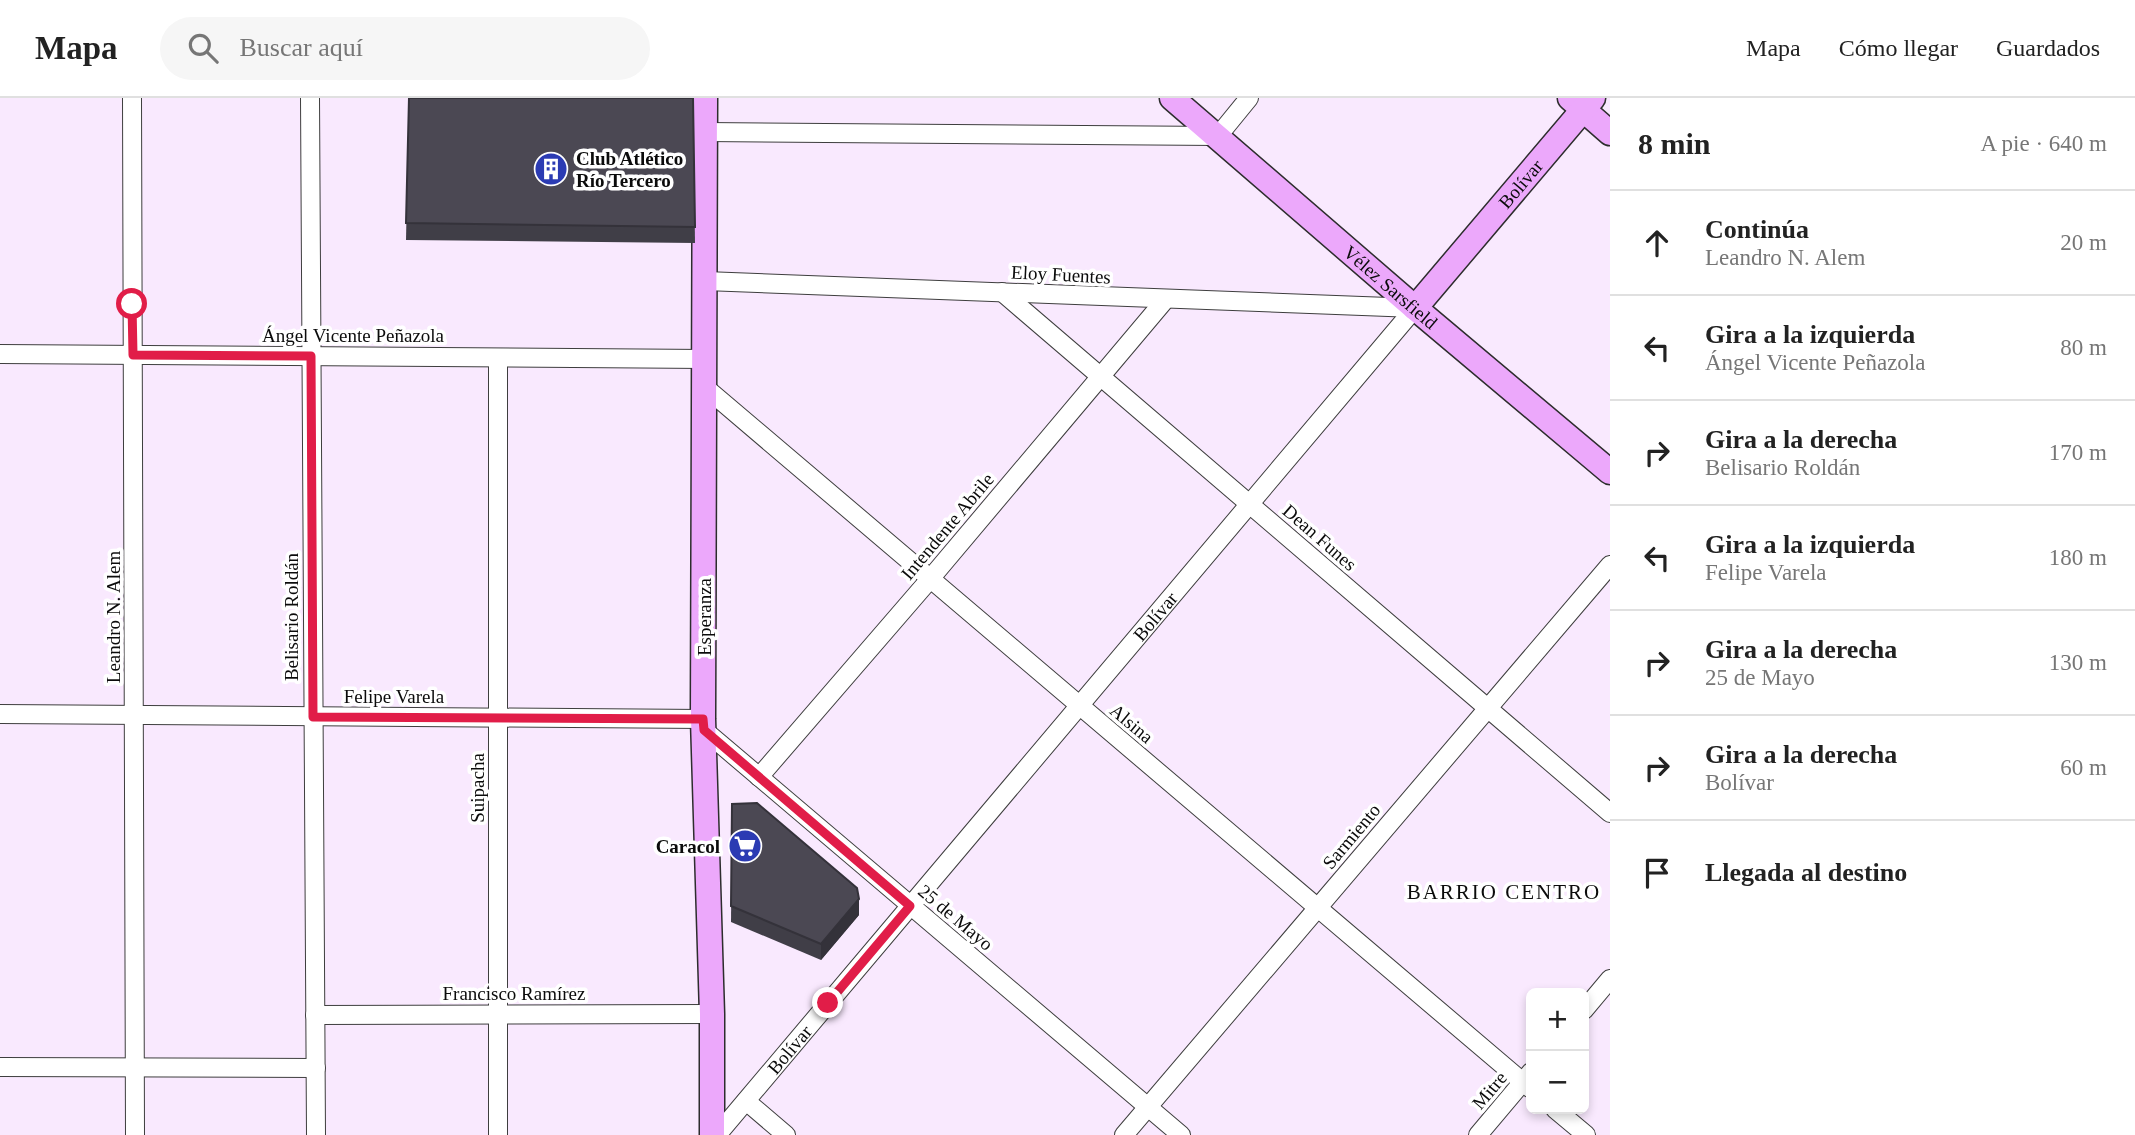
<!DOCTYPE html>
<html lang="es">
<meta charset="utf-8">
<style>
body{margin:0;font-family:"Times New Roman",serif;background:#f6f6f6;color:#222}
.controls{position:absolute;right:21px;bottom:21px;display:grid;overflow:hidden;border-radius:10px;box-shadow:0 4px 10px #0003}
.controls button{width:63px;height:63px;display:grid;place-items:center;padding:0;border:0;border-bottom:2px solid #e0e0e0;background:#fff;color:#222;font:35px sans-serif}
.stop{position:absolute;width:21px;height:21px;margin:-16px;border:5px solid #e11d48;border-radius:50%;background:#fff}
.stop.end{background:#e11d48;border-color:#fff;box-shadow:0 2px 7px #0008}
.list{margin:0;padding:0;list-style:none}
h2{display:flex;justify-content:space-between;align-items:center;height:91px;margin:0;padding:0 28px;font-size:30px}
h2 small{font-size:23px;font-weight:400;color:#767676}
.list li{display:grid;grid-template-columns:46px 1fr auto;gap:21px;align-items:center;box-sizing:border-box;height:105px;padding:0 28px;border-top:2px solid #e0e0e0}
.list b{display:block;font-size:26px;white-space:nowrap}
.list p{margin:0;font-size:23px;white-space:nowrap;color:#767676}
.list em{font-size:23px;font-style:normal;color:#767676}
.icon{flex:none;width:38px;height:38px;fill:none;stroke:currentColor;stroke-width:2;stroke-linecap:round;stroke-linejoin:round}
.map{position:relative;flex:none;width:1610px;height:1037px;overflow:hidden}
header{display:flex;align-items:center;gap:42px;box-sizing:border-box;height:98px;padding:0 35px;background:#fff;border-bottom:2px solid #e0e0e0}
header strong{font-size:33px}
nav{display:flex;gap:38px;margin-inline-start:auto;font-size:24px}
.search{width:490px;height:63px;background:#f6f6f6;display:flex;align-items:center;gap:18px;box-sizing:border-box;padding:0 24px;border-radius:38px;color:#767676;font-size:26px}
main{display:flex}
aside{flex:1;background:#fff}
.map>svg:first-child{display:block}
</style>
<header>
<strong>Mapa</strong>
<div class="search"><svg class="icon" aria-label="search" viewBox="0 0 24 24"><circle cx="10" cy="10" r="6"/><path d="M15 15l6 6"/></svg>Buscar aquí</div>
<nav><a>Mapa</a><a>Cómo llegar</a><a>Guardados</a></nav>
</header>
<main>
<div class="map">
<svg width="1610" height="1037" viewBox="0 0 1610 1037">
<rect width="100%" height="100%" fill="#f9e9fe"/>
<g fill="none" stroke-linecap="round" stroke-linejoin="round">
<defs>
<g id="street">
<polyline points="132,0 135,1037"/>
<polyline points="310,0 316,1037"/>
<polyline points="705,34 1218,38 1249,0"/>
<polyline points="705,183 1415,210"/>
<polyline points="1002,194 1610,715"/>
<polyline points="0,256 706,261"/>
<polyline points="706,290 1531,991"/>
<polyline points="0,616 703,621"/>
<polyline points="704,632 1181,1037"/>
<polyline points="759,679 930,481 1165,202"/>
<polyline points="1584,912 1610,881"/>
<polyline points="315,917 712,916"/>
<polyline points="0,969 316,970"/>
<polyline points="746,1003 786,1037"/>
<polyline points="1555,1011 1586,1037"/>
<polyline points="498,1037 498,260"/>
<path id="s1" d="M717,1037l698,-827"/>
<polyline points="1124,1037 1610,467"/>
<polyline points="1478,1037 1531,974"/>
</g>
<g id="secondary">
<polyline points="705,0 703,621 712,916 712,1037"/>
<path id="s2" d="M1172,0l243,210 195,164"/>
<polyline points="1570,0 1610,35"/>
<path id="s3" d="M1415,210l178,-210"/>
</g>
</defs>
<use href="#street" stroke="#3e3e3e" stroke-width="20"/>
<use href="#secondary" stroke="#2d2d2d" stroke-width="27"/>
<use href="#street" stroke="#fff" stroke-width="18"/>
<use href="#secondary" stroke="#eca8fb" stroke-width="24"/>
</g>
<g fill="#403e47">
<polygon points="409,0 693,0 695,145 406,142"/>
<polygon points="732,706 859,817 821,862 731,824"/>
</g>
<polygon fill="#34323a" points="859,801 859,817 821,862 821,846"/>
<g fill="#4b4853" stroke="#34323a" stroke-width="2">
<polygon points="409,0 693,0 695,129 406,125"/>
<polygon points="757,705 857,790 859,801 821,846 731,808 732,706"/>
</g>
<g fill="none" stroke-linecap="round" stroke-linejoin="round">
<polyline stroke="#e11d48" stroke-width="9" points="132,206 133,257 311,258 313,619 703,621 704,632 910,808 828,905"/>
</g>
<defs>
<symbol id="building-disc" viewBox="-11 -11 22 22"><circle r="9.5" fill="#2b3bb3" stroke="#fff"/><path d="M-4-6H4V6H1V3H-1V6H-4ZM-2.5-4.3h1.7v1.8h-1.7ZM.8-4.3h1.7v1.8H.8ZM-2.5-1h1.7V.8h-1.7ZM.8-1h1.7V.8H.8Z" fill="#fff"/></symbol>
<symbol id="supermarket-disc" viewBox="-11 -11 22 22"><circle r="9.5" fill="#2b3bb3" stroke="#fff"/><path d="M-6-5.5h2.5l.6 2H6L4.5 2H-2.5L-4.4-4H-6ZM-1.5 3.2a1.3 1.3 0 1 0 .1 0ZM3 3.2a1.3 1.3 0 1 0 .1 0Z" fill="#fff"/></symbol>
</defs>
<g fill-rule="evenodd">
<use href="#building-disc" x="532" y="52" width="38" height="38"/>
<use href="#supermarket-disc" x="726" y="729" width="38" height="38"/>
</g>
<g text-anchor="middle" stroke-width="7" stroke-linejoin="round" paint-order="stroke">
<g font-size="19" font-weight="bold" fill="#0b0b0b" stroke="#fff" text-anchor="start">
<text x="576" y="67">Club Atlético<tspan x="576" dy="22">Río Tercero</tspan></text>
<text x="720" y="755" text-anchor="end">Caracol</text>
</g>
<g font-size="19" fill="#0b0b0b" stroke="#fff">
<text dy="7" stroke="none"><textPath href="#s3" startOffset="163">Bolívar</textPath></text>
<text transform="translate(1061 176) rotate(3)" y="7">Eloy Fuentes</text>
<text dy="7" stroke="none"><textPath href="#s2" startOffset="289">Vélez Sarsfield</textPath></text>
<text x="353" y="244">Ángel Vicente Peñazola</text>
<text transform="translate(947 428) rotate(-50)" y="7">Intendente Abrile</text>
<text transform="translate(1320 439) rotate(41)" y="7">Dean Funes</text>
<text dy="7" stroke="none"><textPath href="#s1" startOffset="679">Bolívar</textPath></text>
<text transform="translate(113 519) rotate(-90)" y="7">Leandro N. Alem</text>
<text transform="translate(291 519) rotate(-90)" y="7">Belisario Roldán</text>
<text transform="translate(704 519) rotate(-90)" y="7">Esperanza</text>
<text x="394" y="605">Felipe Varela</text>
<text transform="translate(1132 625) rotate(40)" y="7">Alsina</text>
<text transform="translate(477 690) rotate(-90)" y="7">Suipacha</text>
<text transform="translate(1351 738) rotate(-50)" y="7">Sarmiento</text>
<text transform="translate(956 819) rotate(40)" y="7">25 de Mayo</text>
<text x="514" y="902">Francisco Ramírez</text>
<text dy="7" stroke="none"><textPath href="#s1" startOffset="112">Bolívar</textPath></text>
<text transform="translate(1489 992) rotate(-50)" y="7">Mitre</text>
</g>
<g font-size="21" letter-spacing="2" fill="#0b0b0b" stroke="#fff">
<text x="1504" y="801">BARRIO CENTRO</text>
</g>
</g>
</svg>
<div class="controls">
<button>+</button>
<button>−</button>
</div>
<div class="stop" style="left:132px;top:206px"></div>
<div class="stop end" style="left:828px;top:905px"></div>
</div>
<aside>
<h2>8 min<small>A pie · 640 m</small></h2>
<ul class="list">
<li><svg class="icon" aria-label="ahead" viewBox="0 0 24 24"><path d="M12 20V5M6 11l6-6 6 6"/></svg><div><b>Continúa</b><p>Leandro N. Alem</p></div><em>20 m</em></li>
<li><svg class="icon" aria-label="left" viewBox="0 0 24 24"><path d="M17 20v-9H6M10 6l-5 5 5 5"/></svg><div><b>Gira a la izquierda</b><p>Ángel Vicente Peñazola</p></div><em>80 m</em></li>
<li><svg class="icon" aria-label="right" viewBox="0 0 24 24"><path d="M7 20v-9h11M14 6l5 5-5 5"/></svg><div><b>Gira a la derecha</b><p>Belisario Roldán</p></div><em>170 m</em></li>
<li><svg class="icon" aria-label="left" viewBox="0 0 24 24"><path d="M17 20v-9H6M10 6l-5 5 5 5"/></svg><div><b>Gira a la izquierda</b><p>Felipe Varela</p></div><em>180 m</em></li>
<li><svg class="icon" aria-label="right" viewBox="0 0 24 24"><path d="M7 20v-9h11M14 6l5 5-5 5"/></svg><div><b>Gira a la derecha</b><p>25 de Mayo</p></div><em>130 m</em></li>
<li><svg class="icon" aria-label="right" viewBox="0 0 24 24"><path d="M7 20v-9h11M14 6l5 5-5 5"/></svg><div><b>Gira a la derecha</b><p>Bolívar</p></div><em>60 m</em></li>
<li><svg class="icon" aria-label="arrive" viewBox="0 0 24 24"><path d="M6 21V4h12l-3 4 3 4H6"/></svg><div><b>Llegada al destino</b></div></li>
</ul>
</aside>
</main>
